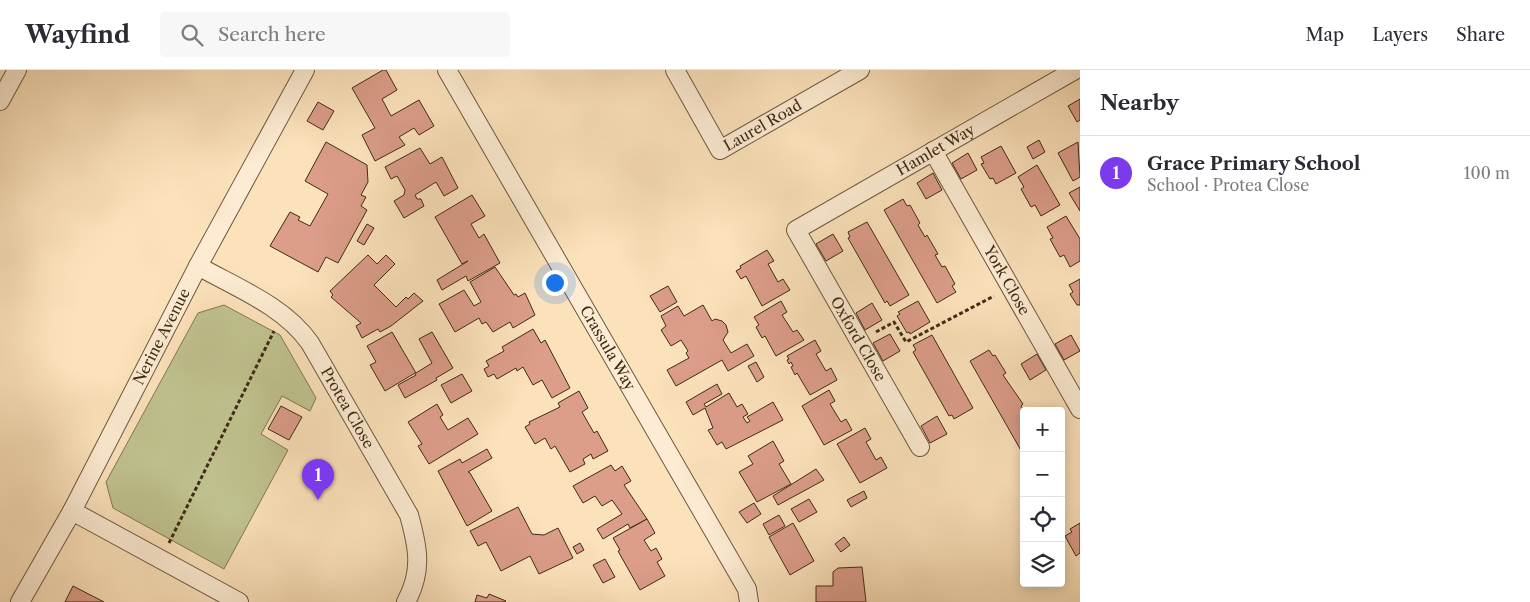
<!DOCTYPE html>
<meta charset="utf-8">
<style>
body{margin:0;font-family:"Libre Caslon Text",serif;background:#f7f7f7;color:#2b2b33}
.controls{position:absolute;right:15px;bottom:15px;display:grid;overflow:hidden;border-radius:5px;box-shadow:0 2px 12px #0003}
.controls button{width:45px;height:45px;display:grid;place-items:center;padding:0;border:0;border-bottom:1px solid #e1e1e2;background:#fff;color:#2b2b33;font:25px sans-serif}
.you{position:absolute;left:554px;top:212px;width:18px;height:18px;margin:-12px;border:4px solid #fff;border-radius:50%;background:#1a73e8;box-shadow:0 0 0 8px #1a73e833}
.badge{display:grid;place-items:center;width:32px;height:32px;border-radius:50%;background:#7c3aed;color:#fff;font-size:16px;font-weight:700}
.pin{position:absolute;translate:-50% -41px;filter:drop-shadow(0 1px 2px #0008)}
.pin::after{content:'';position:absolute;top:26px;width:18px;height:15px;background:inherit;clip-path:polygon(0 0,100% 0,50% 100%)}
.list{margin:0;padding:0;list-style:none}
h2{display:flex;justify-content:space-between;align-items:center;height:65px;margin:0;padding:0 20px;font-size:21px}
h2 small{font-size:16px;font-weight:400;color:#7c7c81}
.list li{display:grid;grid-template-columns:32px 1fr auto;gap:15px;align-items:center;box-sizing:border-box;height:75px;padding:0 20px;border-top:1px solid #e1e1e2}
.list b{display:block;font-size:19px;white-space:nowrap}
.list p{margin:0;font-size:16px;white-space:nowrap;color:#7c7c81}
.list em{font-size:16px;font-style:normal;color:#7c7c81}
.icon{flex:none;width:28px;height:28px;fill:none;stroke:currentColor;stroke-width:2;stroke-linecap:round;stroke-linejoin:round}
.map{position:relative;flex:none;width:1080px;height:532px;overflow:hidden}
header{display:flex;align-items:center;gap:30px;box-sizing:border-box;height:70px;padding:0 25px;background:#fff;border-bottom:1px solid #e1e1e2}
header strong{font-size:24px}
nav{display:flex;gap:28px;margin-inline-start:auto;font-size:18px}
.search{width:350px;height:45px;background:#f7f7f7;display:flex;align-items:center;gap:12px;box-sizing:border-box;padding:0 18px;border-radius:5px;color:#7c7c81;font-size:19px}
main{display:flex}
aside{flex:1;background:#fff}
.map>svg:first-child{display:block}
</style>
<header>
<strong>Wayfind</strong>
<div class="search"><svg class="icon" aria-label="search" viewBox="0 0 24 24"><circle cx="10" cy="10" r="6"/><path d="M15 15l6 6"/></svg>Search here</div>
<nav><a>Map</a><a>Layers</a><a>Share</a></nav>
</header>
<main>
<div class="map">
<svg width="1080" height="532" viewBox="0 0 1080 532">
<rect width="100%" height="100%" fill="#fce2bb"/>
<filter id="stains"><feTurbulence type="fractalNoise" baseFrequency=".004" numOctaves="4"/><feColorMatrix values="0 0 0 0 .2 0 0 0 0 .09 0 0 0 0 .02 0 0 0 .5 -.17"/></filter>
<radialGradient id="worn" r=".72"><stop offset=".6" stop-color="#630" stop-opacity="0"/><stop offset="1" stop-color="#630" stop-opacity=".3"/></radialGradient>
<polygon fill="#c0c390" stroke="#7f7753" points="224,235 280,265 316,328 310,341 282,326 261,364 288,380 224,499 113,438 106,412 198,243"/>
<g fill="#dc9d8a" stroke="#3e2b16">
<polygon points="383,0 386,0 397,20 382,29 391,46 419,30 434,56 419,65 414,58 399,67 405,75 375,91 362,65 375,58 352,18"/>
<polygon points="1080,29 1080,50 1077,52 1068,36"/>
<polygon points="318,32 334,41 323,60 307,51"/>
<polygon points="1039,70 1045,82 1033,89 1027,77"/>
<polygon points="326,72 367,95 368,112 361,125 366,127 361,136 367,140 338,193 326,187 318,202 270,176 290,142 300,147 298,150 310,156 328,124 305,111"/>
<polygon points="1078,72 1080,107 1073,111 1058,83"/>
<polygon points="1001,76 1016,103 996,114 993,108 990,109 981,94 984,93 981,87"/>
<polygon points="420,78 430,94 442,87 458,118 444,126 436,112 415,125 417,129 421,129 424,136 404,148 394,131 404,125 405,120 397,106 391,109 385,97"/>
<polygon points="968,83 977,100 961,109 952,93"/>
<polygon points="1037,95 1060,135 1041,146 1035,135 1031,137 1021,119 1024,117 1018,107"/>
<polygon points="933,103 942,120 926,129 917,113"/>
<polygon points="1080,117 1080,141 1069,123"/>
<polygon points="472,125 485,146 471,154 479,168 484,164 500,193 468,211 466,206 442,220 437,210 468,191 462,194 435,147"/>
<polygon points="903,129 907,136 910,135 920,153 918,155 925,167 927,165 938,184 935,185 942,197 945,196 955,214 952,216 956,222 937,233 884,140"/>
<polygon points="1066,146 1080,169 1080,191 1070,197 1064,185 1060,187 1050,169 1053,168 1047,157"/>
<polygon points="867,152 909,225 890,236 887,231 885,233 848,168 850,167 848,162"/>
<polygon points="367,154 374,158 364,175 357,171"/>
<polygon points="833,164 843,181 826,191 816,174"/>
<polygon points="767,180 774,191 768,194 778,212 783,209 790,220 762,236 746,206 741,209 736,201 741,198 740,196"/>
<polygon points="368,185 377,194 386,185 395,194 374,215 396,237 406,227 408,229 414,223 423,231 391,256 380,262 378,259 362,268 356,256 361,253 331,227 333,225 330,221"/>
<polygon points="495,197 514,225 516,224 518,227 525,223 535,245 513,258 510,252 493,262 486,252 482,254 479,248 455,262 439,234 464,220 474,236 481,232 470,212"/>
<polygon points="1080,209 1080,235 1077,235 1070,224 1073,222 1069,215"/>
<polygon points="668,216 677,232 660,242 650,226"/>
<polygon points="781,231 787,242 782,245 793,262 797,260 804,270 776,286 765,266 762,268 756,257 759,255 754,247"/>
<polygon points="918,231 930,252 910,264 909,262 907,263 897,246 900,244 898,242"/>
<polygon points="872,233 882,250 865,260 856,243"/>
<polygon points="703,235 712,251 715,249 722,251 726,255 728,262 723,270 731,283 747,274 754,286 728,301 722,290 676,316 667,300 689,288 686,283 688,281 681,270 671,276 661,260 666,256 661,246 678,236 684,246"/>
<polygon points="533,259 541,273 545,270 570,318 552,328 542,310 533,315 523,297 517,301 516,298 497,309 494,304 488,307 484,299 489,296 486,291 504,281 502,277"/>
<polygon points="392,262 416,303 432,293 419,269 432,262 453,298 436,308 437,310 405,328 398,315 416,305 415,303 385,321 370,295 376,292 367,276"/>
<polygon points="890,264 900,281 883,291 873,273"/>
<polygon points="932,265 973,338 954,349 952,345 949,346 913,282 916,280 913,275"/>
<polygon points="1071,265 1080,281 1064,290 1055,274"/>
<polygon points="815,270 821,281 816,284 826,301 831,298 837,310 810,325 797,303 795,305 791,297 793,296 791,292 789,294 787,290 789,289 787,286"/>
<polygon points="989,280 993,286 995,285 1006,303 1003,305 1023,334 1021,336 1024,341 1023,384 970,291"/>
<polygon points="1037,284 1046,300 1030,310 1021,294"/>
<polygon points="756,292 764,307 757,312 748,296"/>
<polygon points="462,304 472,321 451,333 441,315"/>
<polygon points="717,314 722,324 704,334 706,337 729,323 737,337 742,334 748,344 743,347 747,353 750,351 747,347 773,332 783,350 726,379 722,372 717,375 708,360 713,358 705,338 693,345 686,332"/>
<polygon points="829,320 835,331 830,334 841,352 846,349 852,360 824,375 802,336"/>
<polygon points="579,321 588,338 582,342 594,363 597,361 608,381 593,389 591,384 583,389 585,394 570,402 555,376 551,379 545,368 535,374 525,357 530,354 529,352 560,337 558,333"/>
<polygon points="437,334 443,345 440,347 448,360 468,348 478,364 429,394 418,376 422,374 408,352"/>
<polygon points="281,336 302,347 289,370 268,359"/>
<polygon points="937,346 947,364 930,373 921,356"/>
<polygon points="865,358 871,369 866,372 876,390 881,387 887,398 860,413 837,374"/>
<polygon points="773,371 784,391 779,394 791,414 757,432 739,402 753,394 748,386"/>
<polygon points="487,379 492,388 468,402 470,403 492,441 467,456 438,401 460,389 462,393"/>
<polygon points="611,395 615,401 622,396 631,411 624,415 647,449 630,458 628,454 603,469 597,459 622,444 612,430 602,436 595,426 583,433 573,416"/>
<polygon points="816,399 824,410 778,435 773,426"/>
<polygon points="864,421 867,428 851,437 847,430"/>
<polygon points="809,429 817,442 799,452 791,439"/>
<polygon points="754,433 761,444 747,453 739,442"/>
<polygon points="518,437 532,464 544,465 558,458 573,488 539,504 530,486 501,501 486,472 478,476 470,461"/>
<polygon points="779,445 785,456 769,465 763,454"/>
<polygon points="647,449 655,463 644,470 651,481 656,478 662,489 657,492 665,506 640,520 618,481 620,480 613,468"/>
<polygon points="793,453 814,491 790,505 769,467"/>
<polygon points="1080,453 1080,483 1076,486 1065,466 1072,462 1070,459"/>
<polygon points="844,467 850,475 841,482 835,474"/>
<polygon points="580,473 584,480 577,484 573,477"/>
<polygon points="605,489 615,507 603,513 593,495"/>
<polygon points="862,497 866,532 816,532 816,516 833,516 833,502 838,498"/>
<polygon points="73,516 104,532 65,532"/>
<polygon points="489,524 506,531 505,532 475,532 477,525 487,528"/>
</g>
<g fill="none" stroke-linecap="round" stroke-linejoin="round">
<defs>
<g id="street">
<path id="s1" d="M447,0l300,519 2,13"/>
<path id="s2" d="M675,0l45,80 140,-80"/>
<polyline points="0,31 17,0"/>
<path id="s3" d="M933,81l147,258"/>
<path id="s4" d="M198,196c39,22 86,40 112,77l99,172c9,32 14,56 -3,87"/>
<path id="s5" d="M920,377l-124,-217 279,-160"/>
<polyline points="72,441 239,532"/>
<path id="s6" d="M20,532l52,-91 126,-245 107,-196"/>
</g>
</defs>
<use href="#street" stroke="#6e593f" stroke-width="20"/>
<g stroke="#3e2b16" stroke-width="3" stroke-dasharray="4 2.5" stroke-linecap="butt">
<polyline points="876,262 894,252 906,272 994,226"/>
<polyline points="169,473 274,261"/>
</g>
<use href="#street" stroke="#fdecd3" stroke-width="18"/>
</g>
<g text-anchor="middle" stroke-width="4" stroke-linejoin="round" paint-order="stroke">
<g font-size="15" fill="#3e2b16" stroke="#fdecd3">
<text dy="5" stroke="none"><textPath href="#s2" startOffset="141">Laurel Road</textPath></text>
<text dy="5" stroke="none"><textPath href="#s5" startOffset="411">Hamlet Way</textPath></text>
<text dy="5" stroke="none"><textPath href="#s3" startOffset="149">York Close</textPath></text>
<text dy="5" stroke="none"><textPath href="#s6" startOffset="301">Nerine Avenue</textPath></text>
<text transform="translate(858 269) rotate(60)" y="5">Oxford Close</text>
<text dy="5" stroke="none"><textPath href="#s1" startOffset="321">Crassula Way</textPath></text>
<text dy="5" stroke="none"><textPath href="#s4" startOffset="212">Protea Close</textPath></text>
</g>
</g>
<rect width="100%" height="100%" filter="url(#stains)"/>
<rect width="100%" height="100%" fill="url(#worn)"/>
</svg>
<div class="controls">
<button>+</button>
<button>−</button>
<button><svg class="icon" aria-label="locate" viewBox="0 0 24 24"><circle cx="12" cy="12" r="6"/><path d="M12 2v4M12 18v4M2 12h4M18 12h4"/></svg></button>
<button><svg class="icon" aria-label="layers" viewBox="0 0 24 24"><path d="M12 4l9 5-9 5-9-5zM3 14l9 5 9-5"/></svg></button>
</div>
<div class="you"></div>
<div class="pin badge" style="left:318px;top:430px">1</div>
</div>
<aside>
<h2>Nearby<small></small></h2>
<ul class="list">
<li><span class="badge">1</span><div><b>Grace Primary School</b><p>School · Protea Close</p></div><em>100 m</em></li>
</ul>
</aside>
</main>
